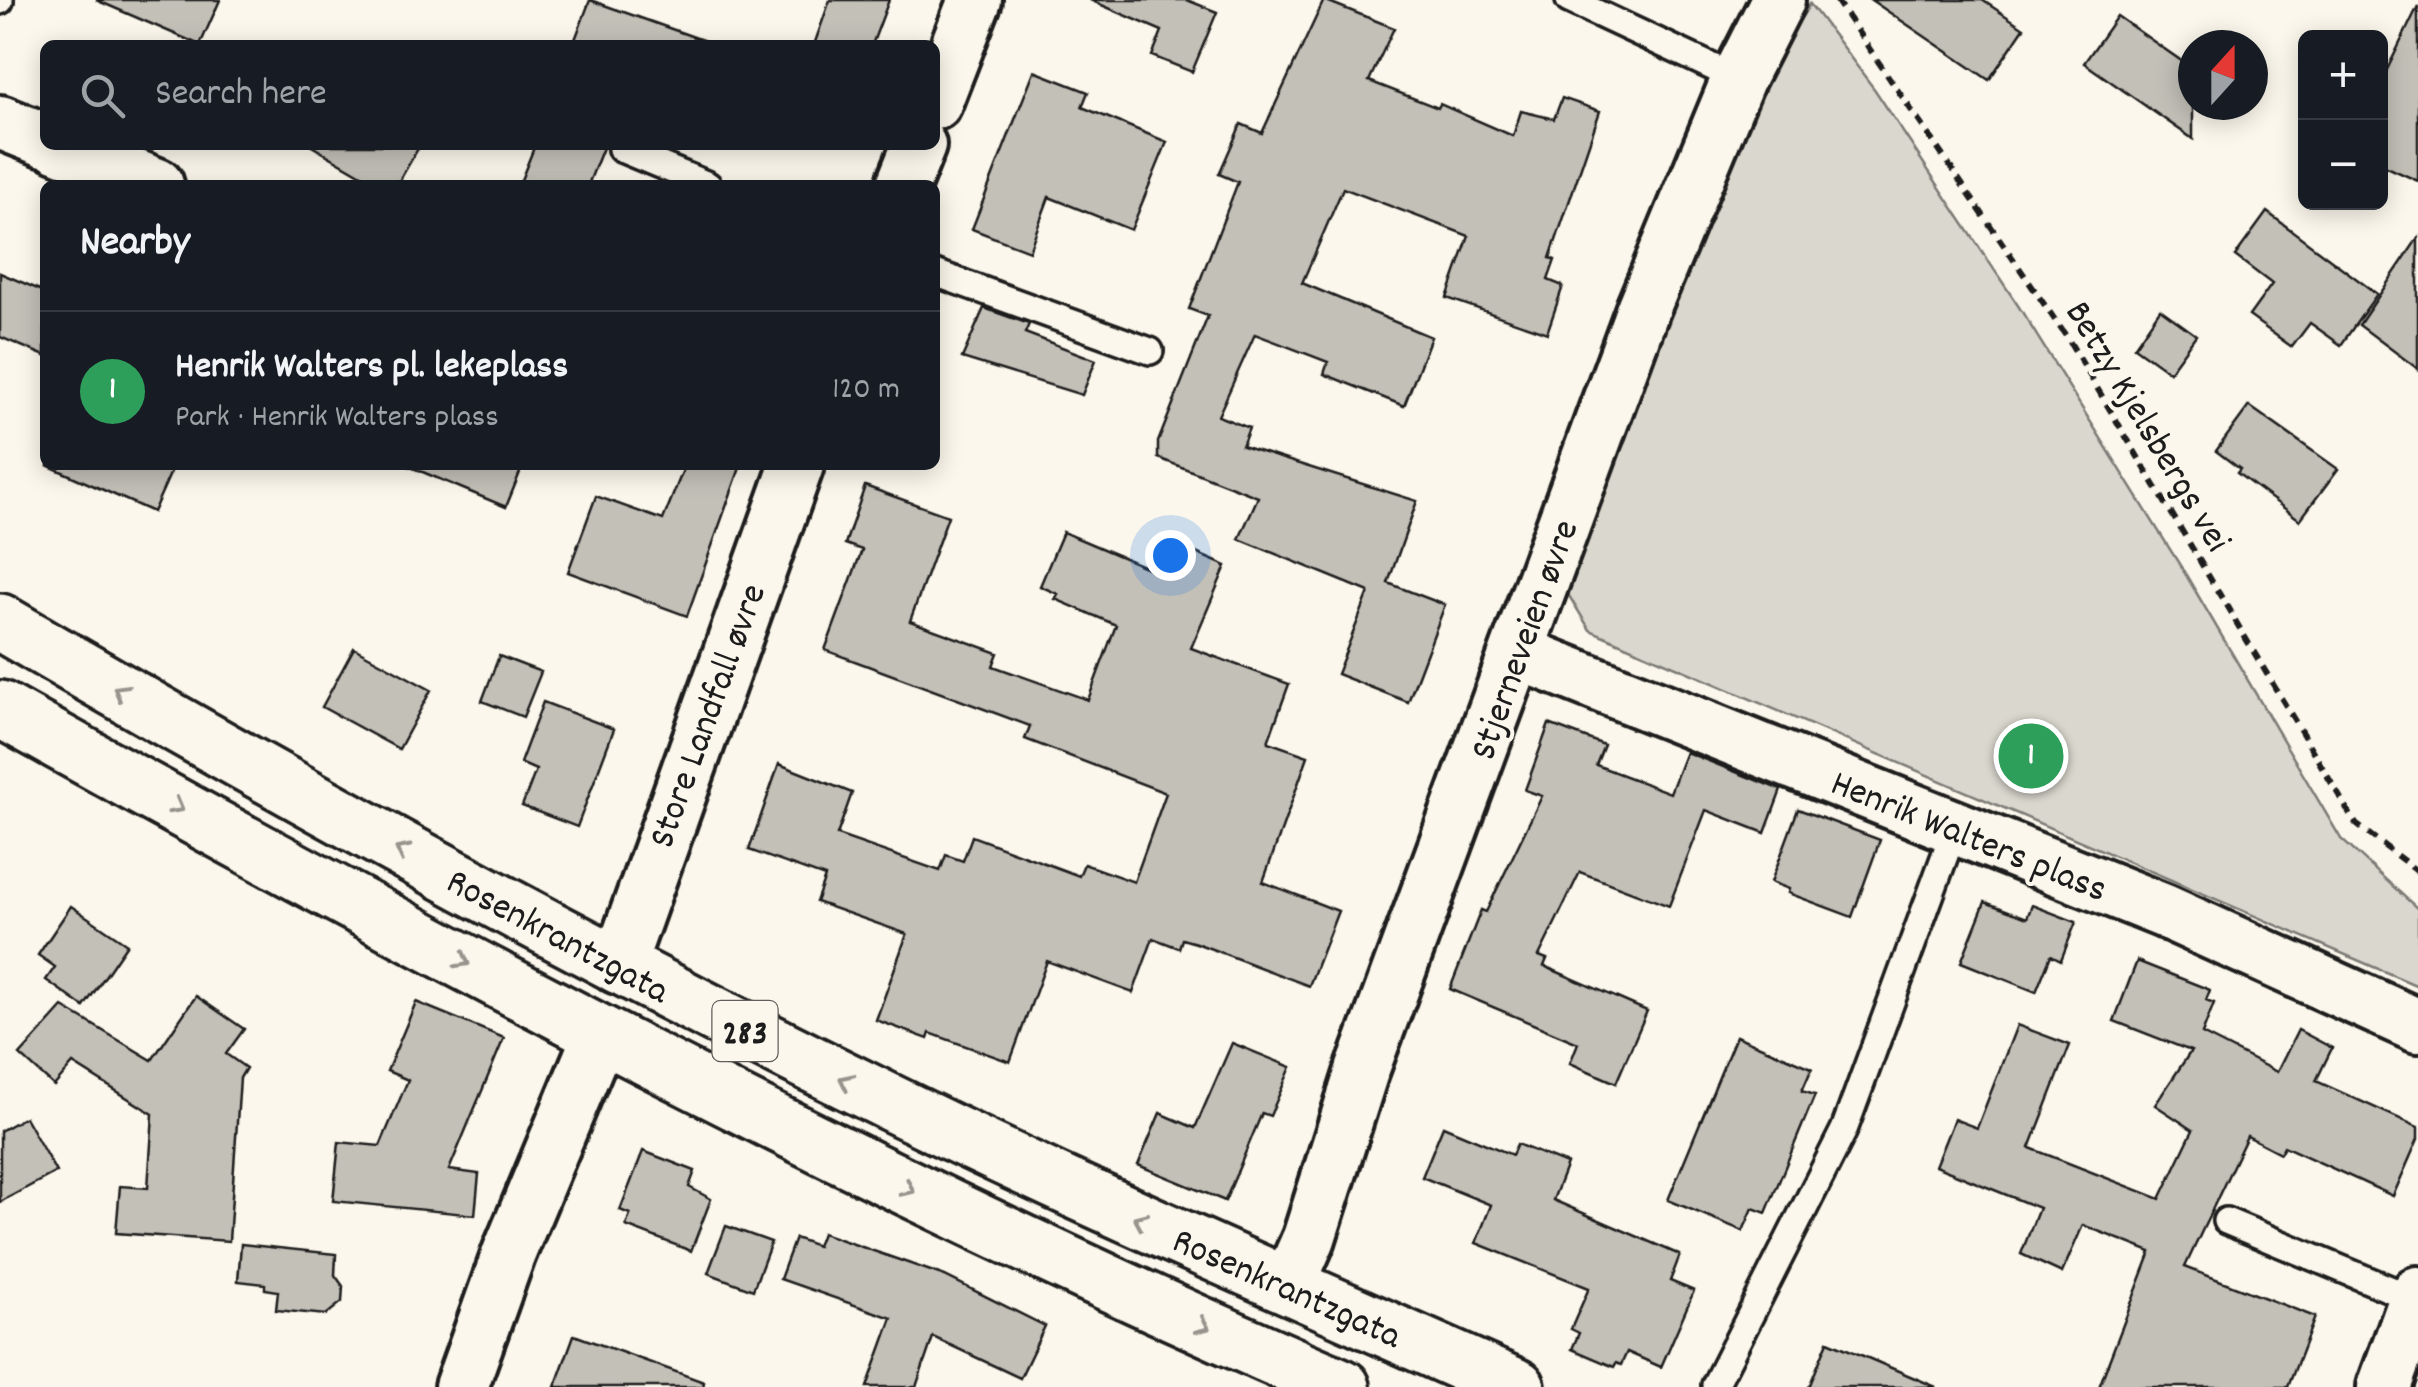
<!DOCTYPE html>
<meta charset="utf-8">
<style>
body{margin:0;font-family:Dekko,sans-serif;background:#20242c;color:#f1f3f6}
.controls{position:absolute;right:30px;top:30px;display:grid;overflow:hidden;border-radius:15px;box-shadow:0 5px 25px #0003}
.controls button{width:90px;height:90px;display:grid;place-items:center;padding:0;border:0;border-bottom:2px solid #363941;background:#171b24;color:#f1f3f6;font:50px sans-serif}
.compass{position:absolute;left:2178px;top:30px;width:90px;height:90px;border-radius:50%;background:#171b24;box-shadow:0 5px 25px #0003;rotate:21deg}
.you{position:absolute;left:1170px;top:555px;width:35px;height:35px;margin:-25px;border:8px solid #fff;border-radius:50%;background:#1a73e8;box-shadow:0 0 0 15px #1a73e833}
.badge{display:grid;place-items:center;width:65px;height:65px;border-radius:50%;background:#db2777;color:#fff;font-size:32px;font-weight:700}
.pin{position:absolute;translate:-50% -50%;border:5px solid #fff;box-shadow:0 2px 10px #0006}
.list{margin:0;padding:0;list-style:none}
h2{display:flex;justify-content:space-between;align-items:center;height:130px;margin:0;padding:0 40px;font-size:42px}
h2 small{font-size:32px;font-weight:400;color:#9ea1a6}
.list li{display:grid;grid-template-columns:65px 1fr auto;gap:30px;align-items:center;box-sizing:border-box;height:160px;padding:0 40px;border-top:2px solid #363941}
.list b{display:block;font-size:38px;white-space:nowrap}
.list p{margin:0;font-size:32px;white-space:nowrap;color:#9ea1a6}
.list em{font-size:32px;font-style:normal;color:#9ea1a6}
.icon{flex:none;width:55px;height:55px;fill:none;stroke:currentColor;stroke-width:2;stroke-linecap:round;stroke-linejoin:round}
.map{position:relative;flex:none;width:2418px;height:1387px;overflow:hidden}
.search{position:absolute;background:#171b24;box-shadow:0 5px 25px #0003;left:40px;top:40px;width:900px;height:110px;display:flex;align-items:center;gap:25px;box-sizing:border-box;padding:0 35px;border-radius:15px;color:#9ea1a6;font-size:38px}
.panel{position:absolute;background:#171b24;box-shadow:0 5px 25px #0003;left:40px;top:180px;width:900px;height:290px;border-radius:15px}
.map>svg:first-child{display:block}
</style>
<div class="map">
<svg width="2418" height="1387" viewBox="0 0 2418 1387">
<rect width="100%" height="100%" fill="#fbf7ec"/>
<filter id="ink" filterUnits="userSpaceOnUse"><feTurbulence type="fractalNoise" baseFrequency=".01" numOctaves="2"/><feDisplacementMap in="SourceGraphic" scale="20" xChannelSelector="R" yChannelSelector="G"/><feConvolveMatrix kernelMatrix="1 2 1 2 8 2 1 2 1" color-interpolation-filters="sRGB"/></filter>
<g filter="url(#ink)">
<polygon fill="#dad7ce" stroke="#7b7a75" stroke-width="2.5" points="1810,4 1875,90 2019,307 2186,575 2341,839 2418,909 2418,986 1590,630 1566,591 1740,115"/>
<g fill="#c3c0b8" stroke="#1c1c1c" stroke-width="2.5">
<polygon points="96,0 220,0 200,45"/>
<polygon points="590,0 708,42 708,45 573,45"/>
<polygon points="830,0 889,0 872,45 814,45"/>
<polygon points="1090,0 1187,0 1217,12 1192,72 1152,56 1162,31"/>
<polygon points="1324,0 1394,28 1369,81 1438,108 1440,104 1513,136 1521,111 1554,119 1562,98 1600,111 1550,258 1555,260 1548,280 1563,286 1547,333 1447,298 1469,236 1343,188 1302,283 1431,337 1404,406 1324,374 1328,362 1255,334 1218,416 1249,428 1242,446 1417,501 1388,583 1445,605 1408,702 1337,674 1369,592 1239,539 1258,497 1158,458 1158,442 1208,316 1189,309 1238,182 1219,174 1241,124 1262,133"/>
<polygon points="1871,0 1982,0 2024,28 1989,80"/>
<polygon points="2418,6 2418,181 2380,164 2380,84"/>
<polygon points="2117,16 2193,69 2193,139 2084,63"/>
<polygon points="1034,71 1088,92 1082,107 1167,142 1131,230 1049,197 1029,251 972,229"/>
<polygon points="310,145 420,145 397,185 379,185"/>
<polygon points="535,145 604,145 588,185 519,185"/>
<polygon points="2267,212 2377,294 2341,345 2310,323 2292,347 2249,316 2272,284 2235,256"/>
<polygon points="2418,238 2418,369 2359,325"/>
<polygon points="0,273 45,292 45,356 0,337"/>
<polygon points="984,308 1029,324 1025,333 1096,360 1082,395 962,358"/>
<polygon points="2160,309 2196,335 2169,372 2134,347"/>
<polygon points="2249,406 2338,469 2300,520 2237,473 2240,469 2216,451"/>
<polygon points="47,465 174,465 153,512"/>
<polygon points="406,465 523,465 506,507"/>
<polygon points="685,465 741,465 687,616 568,572 596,496 663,520"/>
<polygon points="865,486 948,516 910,621 998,653 993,666 1088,700 1116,625 1055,599 1058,594 1040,586 1063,532 1162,574 1175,544 1226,566 1191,648 1289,684 1268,742 1308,756 1263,882 1338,911 1309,986 1196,943 1182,939 1179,948 1153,938 1133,993 1047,961 1010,1062 930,1033 928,1039 876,1020 907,934 816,902 825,877 749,850 779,764 852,793 837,835 940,871 946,855 963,861 972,836 1079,876 1084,864 1134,882 1166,793 1025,739 1030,726 825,650 862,550 845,544"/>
<polygon points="354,648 431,690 399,749 322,707"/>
<polygon points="499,656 541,672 523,717 482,701"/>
<polygon points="543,702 614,729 577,827 522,806 536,770 520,763"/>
<polygon points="1549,724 1604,745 1596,765 1670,793 1686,752 1781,790 1765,833 1706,810 1669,906 1580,872 1539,956 1547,959 1544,966 1647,1011 1616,1083 1570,1063 1578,1043 1450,989 1481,910 1486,912 1542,796 1525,790"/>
<polygon points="1798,809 1880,840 1852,917 1788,893 1789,889 1771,882"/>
<polygon points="1985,902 2027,918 2032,905 2076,922 2061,960 2051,955 2036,992 1961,962"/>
<polygon points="71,906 127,944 84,1007 46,980 55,967 38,955"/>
<polygon points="2137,961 2210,990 2206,1000 2214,1003 2202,1034 2277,1072 2298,1030 2332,1048 2316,1081 2418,1127 2418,1139 2393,1196 2284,1146 2280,1153 2247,1136 2185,1267 2315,1317 2288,1387 2099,1387 2151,1252 2083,1225 2062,1273 2021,1254 2039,1208 1935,1166 1954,1119 1977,1128 2017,1025 2070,1045 2030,1148 2160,1199 2193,1130 2155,1105 2191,1051 2114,1021"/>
<polygon points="196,996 244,1029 226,1054 246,1068 240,1078 229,1241 116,1233 120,1186 148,1188 153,1114 73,1064 54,1086 20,1055 63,1007 152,1060"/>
<polygon points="416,1002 504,1038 449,1170 479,1174 475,1215 333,1201 339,1142 380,1146 408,1080 387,1071"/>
<polygon points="1736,1036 1812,1068 1802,1091 1815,1095 1766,1213 1753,1208 1743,1231 1668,1200"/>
<polygon points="1232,1043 1291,1067 1270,1116 1262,1113 1225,1201 1138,1165 1160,1113 1195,1128"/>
<polygon points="25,1117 56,1172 0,1202 0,1131"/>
<polygon points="1443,1126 1512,1155 1517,1144 1567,1164 1553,1200 1680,1255 1670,1281 1694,1291 1661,1367 1627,1352 1621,1365 1616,1363 1614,1367 1572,1349 1579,1333 1571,1329 1589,1288 1476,1243 1491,1205 1422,1177"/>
<polygon points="643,1151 695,1171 689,1187 711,1199 691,1251 626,1226 630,1214 620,1210"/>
<polygon points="726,1226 771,1242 753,1290 708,1273"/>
<polygon points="822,1233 945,1276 1045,1326 1020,1378 933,1337 916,1387 867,1387 892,1318 780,1279 795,1238 817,1246"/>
<polygon points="241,1244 336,1254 335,1275 343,1286 342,1302 326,1315 276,1310 278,1291 265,1289 265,1284 238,1281"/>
<polygon points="574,1335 704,1382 703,1387 555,1387"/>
<polygon points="1828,1341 1936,1387 1809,1387"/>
</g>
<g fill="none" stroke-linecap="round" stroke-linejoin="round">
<defs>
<g id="service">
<polyline points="1569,0 1738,79"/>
<polyline points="0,1 0,0"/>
<polyline points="621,149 708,185"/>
<polyline points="935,273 1150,351"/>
<polyline points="2226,1221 2416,1300"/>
<polyline points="1715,1385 1844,1130 1955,828"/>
</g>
<g id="minor">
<polyline points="935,103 975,0"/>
<polyline points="0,122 45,140"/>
<polyline points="57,145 157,185"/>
<polyline points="903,185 919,145"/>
<polyline points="1517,652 2164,911 2418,1026"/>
<polyline points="618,967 797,465"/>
<polyline points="1288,1286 1309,1238 1362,1071 1643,309 1738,79 1778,0"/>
<polyline points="461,1387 509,1253 600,1034"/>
<polyline points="2384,1387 2418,1293"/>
</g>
<g id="primary">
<path d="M0,622c290,170 585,331 887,479 207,102 419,192 630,286"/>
<path d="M0,709c438,244 881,480 1342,678"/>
</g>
</defs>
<use href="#service" stroke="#1c1c1c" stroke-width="32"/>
<use href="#minor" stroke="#1c1c1c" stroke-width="60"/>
<use href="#primary" stroke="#1c1c1c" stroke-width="62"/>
<polyline stroke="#1c1c1c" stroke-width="6" stroke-dasharray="10 8" stroke-linecap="butt" points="1836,0 2068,339 2356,824 2418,872"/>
<use href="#service" stroke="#fbf7ec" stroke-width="25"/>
<use href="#minor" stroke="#fbf7ec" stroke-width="52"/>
<use href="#primary" stroke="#fbf7ec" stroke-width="55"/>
</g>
<defs><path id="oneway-chevron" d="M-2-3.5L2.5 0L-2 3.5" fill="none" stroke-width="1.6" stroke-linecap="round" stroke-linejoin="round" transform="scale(2.5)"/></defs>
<g stroke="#97948e">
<use href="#oneway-chevron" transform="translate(120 691) rotate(-150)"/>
<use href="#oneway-chevron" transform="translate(177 807) rotate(29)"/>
<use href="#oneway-chevron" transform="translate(402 851) rotate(-153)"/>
<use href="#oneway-chevron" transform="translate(463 961) rotate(28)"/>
<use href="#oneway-chevron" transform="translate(846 1081) rotate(-154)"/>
<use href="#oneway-chevron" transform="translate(908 1189) rotate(26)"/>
<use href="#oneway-chevron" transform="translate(1140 1220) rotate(-156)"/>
<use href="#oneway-chevron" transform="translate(1203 1326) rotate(24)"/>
</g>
</g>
<g text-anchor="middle" stroke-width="8" stroke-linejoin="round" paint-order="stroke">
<rect fill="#fbf7ec" stroke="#5f5e5a" stroke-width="2.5" x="712.5" y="1001" width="65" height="60" rx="8"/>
<g font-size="35" font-weight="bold" fill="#1c1c1c">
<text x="745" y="1043">283</text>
</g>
<g font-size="38" fill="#1c1c1c" stroke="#fbf7ec">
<text transform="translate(2150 425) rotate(59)" y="13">Betzy Kjelsbergs vei</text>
<text transform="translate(1522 639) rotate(-70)" y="13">Stjerneveien øvre</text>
<text transform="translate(705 715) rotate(-70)" y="13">Store Landfall øvre</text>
<text transform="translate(1970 834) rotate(22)" y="13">Henrik Walters plass</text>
<text transform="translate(559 934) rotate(28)" y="13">Rosenkrantzgata</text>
<text transform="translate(1288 1286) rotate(24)" y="13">Rosenkrantzgata</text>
</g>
</g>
</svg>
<div class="controls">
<button>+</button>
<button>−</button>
</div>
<svg class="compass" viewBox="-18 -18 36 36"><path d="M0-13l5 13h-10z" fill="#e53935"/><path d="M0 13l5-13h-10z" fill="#9ea1a6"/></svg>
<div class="you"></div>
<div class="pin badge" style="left:2031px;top:756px;background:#2e9e5b">1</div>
<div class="search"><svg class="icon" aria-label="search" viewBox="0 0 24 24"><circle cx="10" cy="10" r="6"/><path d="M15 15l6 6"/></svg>Search here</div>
<section class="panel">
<h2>Nearby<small></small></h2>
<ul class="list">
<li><span class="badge" style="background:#2e9e5b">1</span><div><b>Henrik Walters pl. lekeplass</b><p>Park · Henrik Walters plass</p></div><em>120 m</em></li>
</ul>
</section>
</div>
